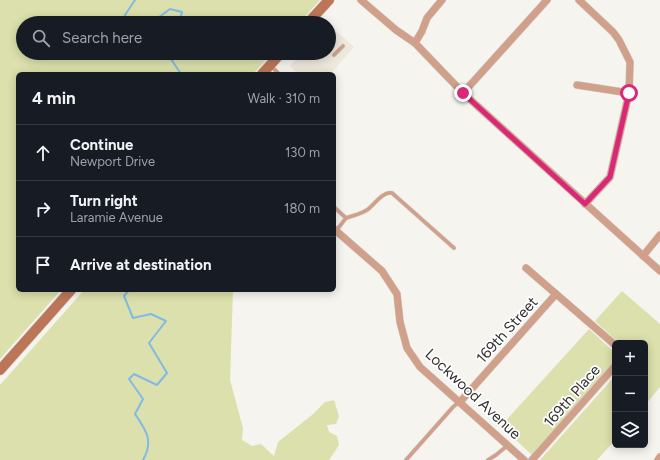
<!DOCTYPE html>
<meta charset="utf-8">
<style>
body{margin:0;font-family:Figtree,sans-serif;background:#242831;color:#f1f3f6}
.controls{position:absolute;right:12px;bottom:12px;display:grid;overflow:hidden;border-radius:6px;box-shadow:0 2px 10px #0003}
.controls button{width:36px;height:36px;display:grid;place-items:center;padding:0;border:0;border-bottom:1px solid #363941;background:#171b24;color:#f1f3f6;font:20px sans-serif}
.stop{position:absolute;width:12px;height:12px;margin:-9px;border:3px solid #db2777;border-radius:50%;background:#fff}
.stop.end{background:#db2777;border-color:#fff;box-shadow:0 1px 4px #0008}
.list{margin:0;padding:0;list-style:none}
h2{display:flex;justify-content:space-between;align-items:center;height:52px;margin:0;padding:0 16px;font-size:17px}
h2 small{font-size:13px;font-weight:400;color:#9ea1a6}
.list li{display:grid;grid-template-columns:26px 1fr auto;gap:12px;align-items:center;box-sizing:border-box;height:56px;padding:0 16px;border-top:1px solid #363941}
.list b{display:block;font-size:15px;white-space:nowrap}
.list p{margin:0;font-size:13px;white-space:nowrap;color:#9ea1a6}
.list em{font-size:13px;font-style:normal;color:#9ea1a6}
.icon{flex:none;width:22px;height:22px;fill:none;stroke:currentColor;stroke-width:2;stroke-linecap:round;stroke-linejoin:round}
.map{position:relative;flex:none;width:660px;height:460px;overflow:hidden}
.search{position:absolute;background:#171b24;box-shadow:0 2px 10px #0003;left:16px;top:16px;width:320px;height:44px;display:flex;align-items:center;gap:10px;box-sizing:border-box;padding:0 14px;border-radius:22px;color:#9ea1a6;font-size:15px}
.panel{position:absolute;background:#171b24;box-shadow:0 2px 10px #0003;left:16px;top:72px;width:320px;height:220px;border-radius:6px}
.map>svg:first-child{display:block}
</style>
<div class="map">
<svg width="660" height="460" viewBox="0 0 660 460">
<rect width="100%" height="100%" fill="#f6f4ef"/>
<polygon fill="#ede8dc" points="329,25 354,47 330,74 299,74 290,66 301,53 329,53"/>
<g fill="#dbe0ac">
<polygon points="0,0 320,0 299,23 23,23 23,53 272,53 253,74 18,74 18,290 61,290 0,359"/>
<polygon points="84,290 233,290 230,380 243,428 242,440 252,446 261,444 274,456 278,442 312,415 325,402 334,400 339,416 336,424 327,425 329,432 337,436 339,445 329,460 0,460 0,385"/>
<polygon points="622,291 660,324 660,387 645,405 645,343 619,343 595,321"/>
<polygon points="589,329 614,352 615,362 532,455 501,426"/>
<polygon points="615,376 615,440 597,460 540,460"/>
</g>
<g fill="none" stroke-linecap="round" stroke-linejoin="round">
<g stroke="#81bae5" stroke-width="2">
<polyline points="125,23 125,15 135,0"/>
<polyline points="151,23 170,9 182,12 179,23"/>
<polyline points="170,53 169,56 181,74"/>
<path d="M129,290l-5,6 9,22 18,-4 15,7 -17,22 18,30 -10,12 -23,-11 -5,5 14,20 -8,15c11,16 19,27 8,46"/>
</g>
<defs>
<g id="lane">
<polyline points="334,55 343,46"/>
<polyline points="271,66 279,74"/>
<polyline points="334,207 346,218 336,231"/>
<path d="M346,218c7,-2 14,-4 21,-8 7,-5 16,-19 25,-17l62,55"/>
<polyline points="406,460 453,407 459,402"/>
<polyline points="488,460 496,455 508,445"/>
</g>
<g id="street">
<polyline points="361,0 396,30 415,43 463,93 660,271"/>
<polyline points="579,0 613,32 619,40 630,62 629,93 610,177 585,204"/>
<polyline points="415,43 422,31 427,18 442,0"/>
<polyline points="577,85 629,93"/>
<polyline points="463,93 547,0"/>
<polyline points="334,229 382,271 397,294 400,322 407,348 420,367 524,460"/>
<polyline points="643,256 660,235"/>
<polyline points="526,268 615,345"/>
<polyline points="460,402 556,294"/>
<polyline points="532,460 615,366"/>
<polyline points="658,460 660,457"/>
</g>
<g id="secondary">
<polyline points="308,23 329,0"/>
<polyline points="262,74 281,53"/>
<polyline points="0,370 71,290"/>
</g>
</defs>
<use href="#lane" stroke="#d3d1cd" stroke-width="4.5"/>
<use href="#street" stroke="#d3d1cd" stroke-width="8"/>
<use href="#secondary" stroke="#d3d1cd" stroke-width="11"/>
<use href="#lane" stroke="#d1a08b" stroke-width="3.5"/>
<use href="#street" stroke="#d1a08b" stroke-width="7"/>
<use href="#secondary" stroke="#bc7657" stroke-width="10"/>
</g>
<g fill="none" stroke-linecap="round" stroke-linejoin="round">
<polyline stroke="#db2777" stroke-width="5" points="463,93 585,204 610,177 629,93"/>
</g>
<g text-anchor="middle" stroke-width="3.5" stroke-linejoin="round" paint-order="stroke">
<g font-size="15" fill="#333230" stroke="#fff">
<text transform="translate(507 330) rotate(-48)" y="5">169th Street</text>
<text transform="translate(473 394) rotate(43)" y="5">Lockwood Avenue</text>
<text transform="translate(572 396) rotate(-49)" y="5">169th Place</text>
</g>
</g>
</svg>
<div class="controls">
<button>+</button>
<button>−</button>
<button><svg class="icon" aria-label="layers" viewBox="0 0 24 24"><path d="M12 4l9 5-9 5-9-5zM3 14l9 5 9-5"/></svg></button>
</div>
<div class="stop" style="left:629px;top:93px"></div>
<div class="stop end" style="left:463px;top:93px"></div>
<div class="search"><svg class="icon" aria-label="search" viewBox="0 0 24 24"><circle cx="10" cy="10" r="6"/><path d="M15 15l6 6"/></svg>Search here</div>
<section class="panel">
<h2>4 min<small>Walk · 310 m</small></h2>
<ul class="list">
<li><svg class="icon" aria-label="ahead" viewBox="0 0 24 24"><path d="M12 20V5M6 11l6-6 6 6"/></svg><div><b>Continue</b><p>Newport Drive</p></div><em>130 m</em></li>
<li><svg class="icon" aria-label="right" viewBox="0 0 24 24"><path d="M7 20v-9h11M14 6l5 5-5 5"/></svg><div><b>Turn right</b><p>Laramie Avenue</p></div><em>180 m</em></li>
<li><svg class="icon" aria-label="arrive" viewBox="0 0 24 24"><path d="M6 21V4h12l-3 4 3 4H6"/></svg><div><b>Arrive at destination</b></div></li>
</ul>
</section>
</div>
